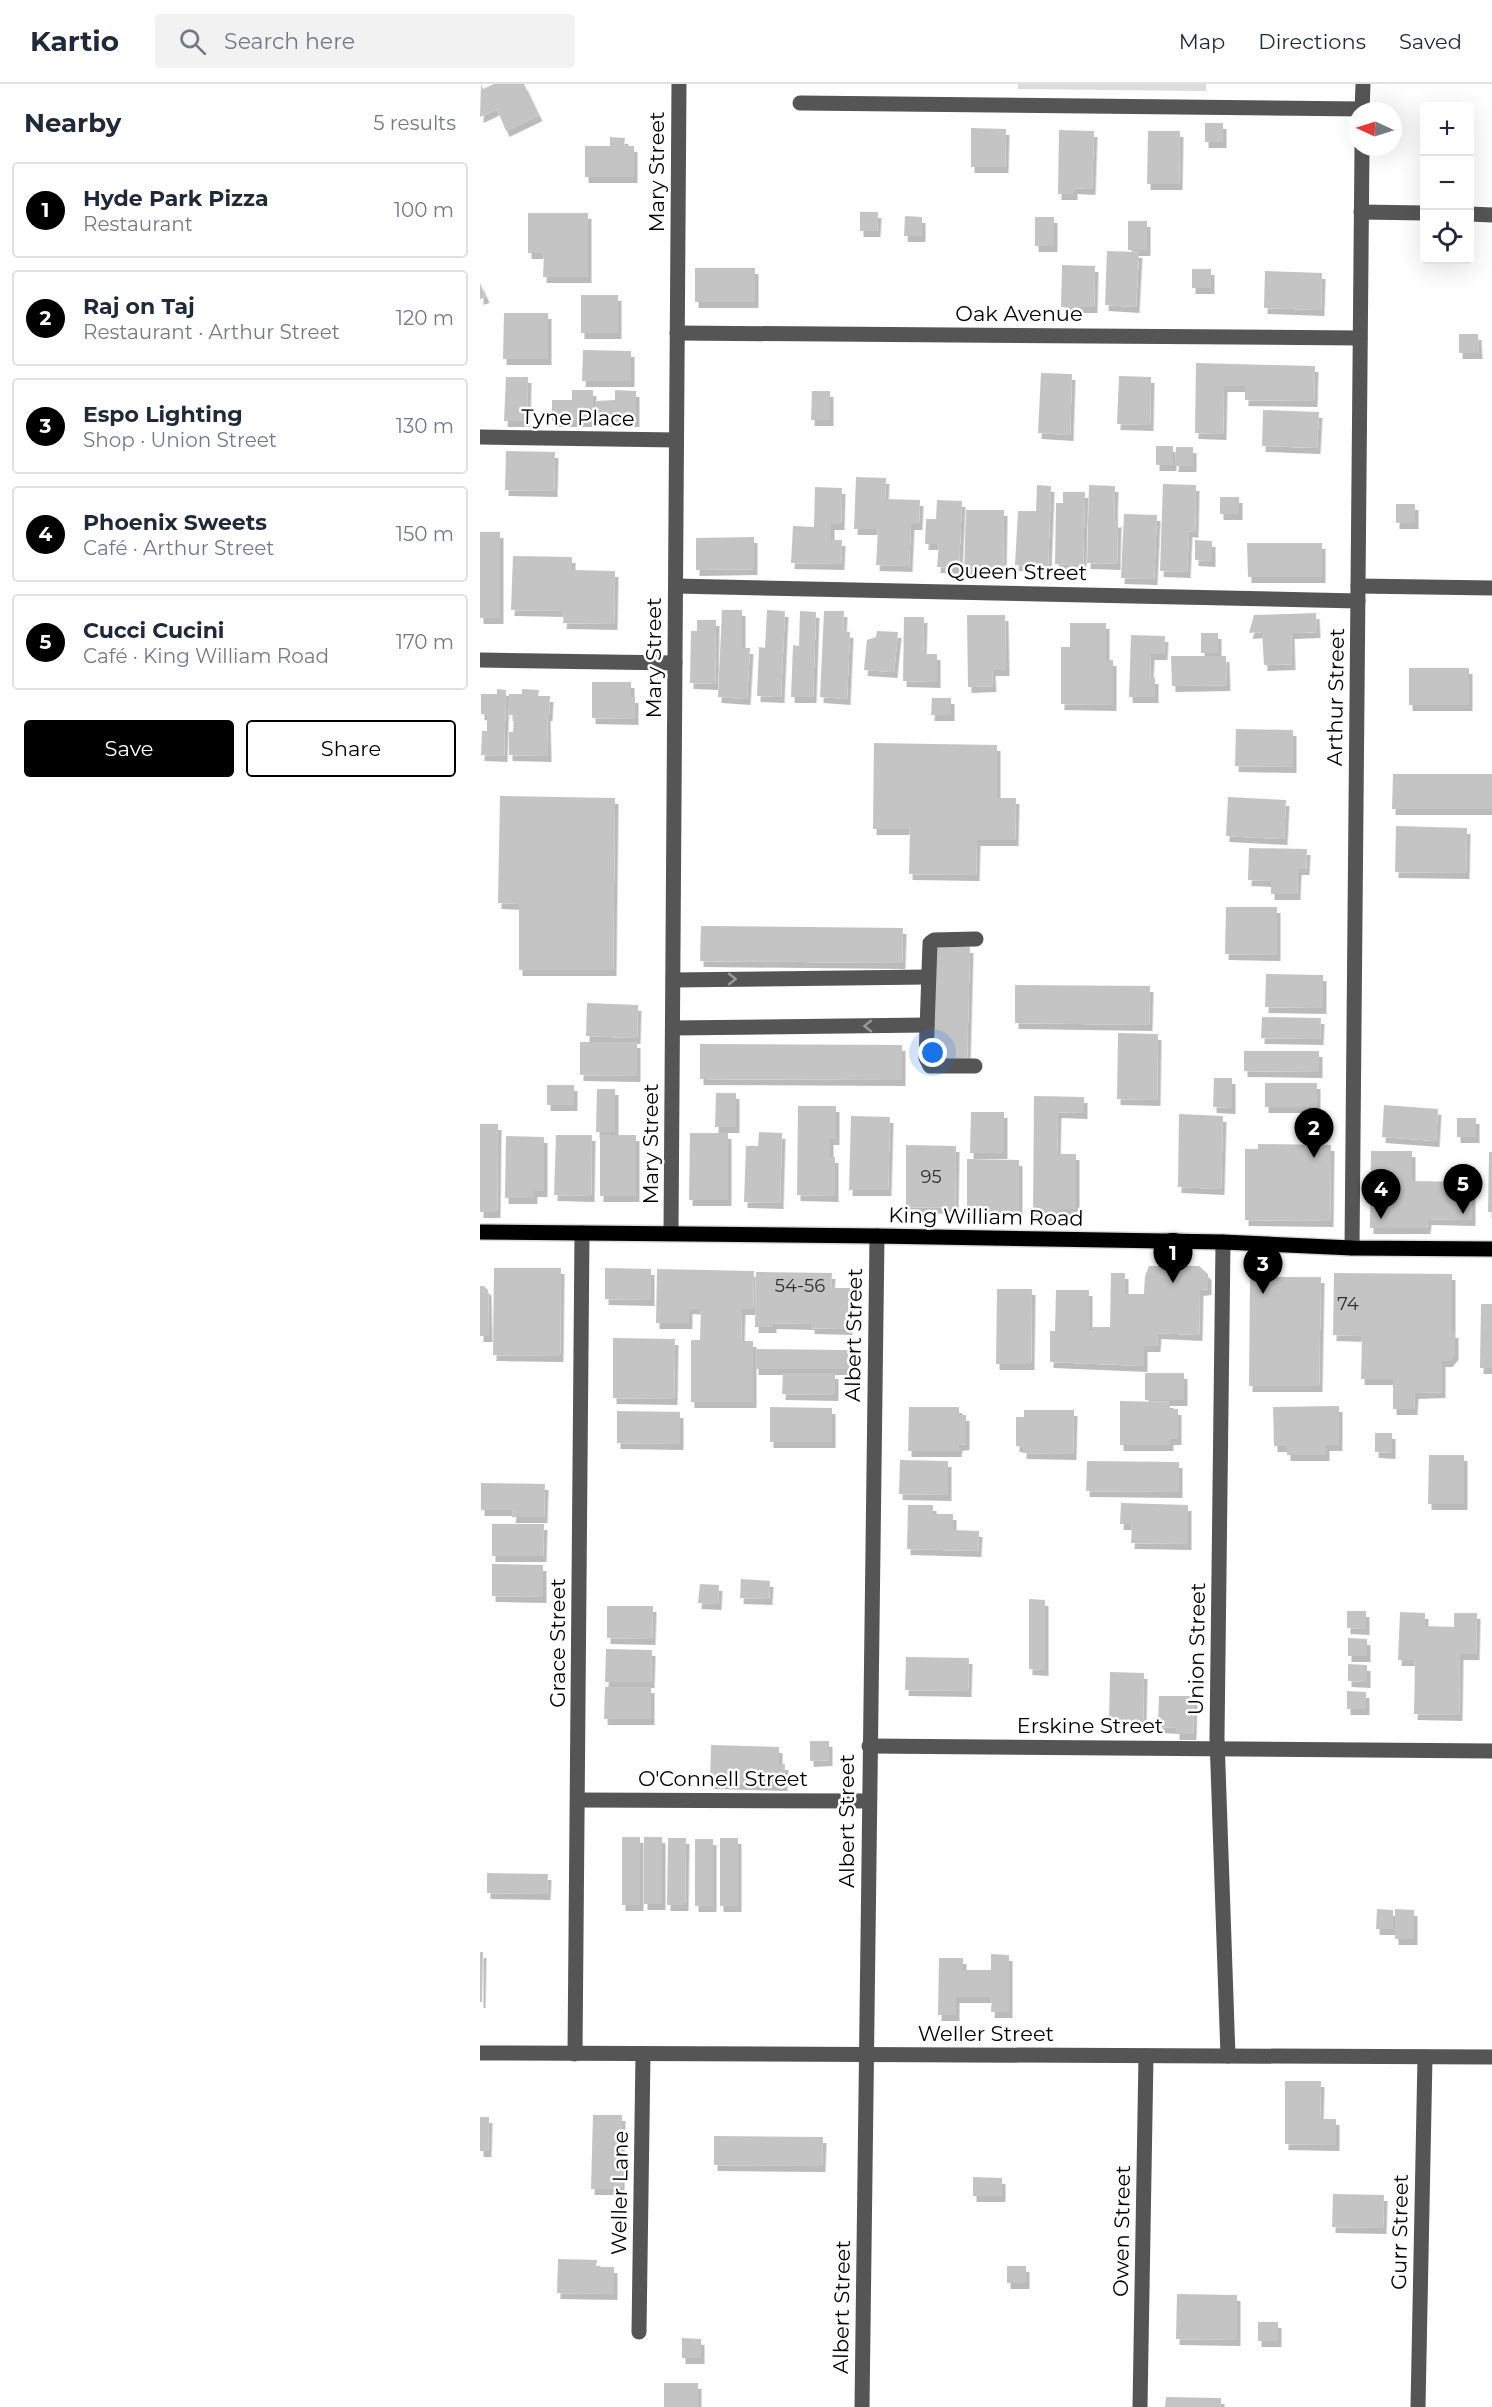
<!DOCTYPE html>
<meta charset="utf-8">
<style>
body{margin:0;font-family:Montserrat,sans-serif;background:#f2f2f3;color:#1f2937}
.controls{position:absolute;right:18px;top:18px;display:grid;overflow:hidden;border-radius:6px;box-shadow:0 6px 24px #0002}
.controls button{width:54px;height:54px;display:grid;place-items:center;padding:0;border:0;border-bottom:2px solid #e0e1e3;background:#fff;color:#1f2937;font:30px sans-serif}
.compass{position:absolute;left:868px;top:18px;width:54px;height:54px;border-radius:50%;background:#fff;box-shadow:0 6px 24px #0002;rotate:274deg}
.you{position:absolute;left:453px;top:969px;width:21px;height:21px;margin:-15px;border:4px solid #fff;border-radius:50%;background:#1a73e8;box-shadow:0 0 0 9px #1a73e833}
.badge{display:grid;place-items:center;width:39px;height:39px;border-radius:50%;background:#000;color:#fff;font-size:20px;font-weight:700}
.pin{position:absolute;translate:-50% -50px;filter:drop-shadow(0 2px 3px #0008)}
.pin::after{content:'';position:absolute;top:32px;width:21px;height:18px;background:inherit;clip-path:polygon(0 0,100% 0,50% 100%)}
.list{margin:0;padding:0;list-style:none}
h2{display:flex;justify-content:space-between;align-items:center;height:78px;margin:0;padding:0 24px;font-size:26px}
h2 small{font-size:20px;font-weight:400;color:#747a83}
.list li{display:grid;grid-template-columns:39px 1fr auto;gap:18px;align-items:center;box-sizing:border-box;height:96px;margin:0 12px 12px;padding:0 12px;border:2px solid #e0e1e3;border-radius:6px}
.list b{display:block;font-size:22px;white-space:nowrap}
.list p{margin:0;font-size:20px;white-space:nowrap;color:#747a83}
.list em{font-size:20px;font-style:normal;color:#747a83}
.actions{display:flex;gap:12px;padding:18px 24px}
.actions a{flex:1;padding:14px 0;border:2px solid #000;border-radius:6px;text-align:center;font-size:21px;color:#000}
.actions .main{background:#000;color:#fff}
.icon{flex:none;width:33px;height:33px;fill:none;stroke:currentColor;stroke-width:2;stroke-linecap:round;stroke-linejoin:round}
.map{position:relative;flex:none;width:1012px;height:2323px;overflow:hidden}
header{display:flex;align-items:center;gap:36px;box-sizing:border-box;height:84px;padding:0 30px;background:#fff;border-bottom:2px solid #e0e1e3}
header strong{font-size:28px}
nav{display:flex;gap:33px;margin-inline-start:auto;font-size:21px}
.search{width:420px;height:54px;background:#f2f2f3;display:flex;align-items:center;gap:15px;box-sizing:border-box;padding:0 21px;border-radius:6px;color:#747a83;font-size:22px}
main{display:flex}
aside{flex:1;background:#fff}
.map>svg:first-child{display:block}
</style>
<header>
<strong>Kartio</strong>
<div class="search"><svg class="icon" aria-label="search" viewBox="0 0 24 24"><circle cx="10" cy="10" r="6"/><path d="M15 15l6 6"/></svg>Search here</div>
<nav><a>Map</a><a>Directions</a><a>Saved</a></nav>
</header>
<main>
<aside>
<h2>Nearby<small>5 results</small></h2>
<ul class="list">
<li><span class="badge">1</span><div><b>Hyde Park Pizza</b><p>Restaurant</p></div><em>100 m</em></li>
<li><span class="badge">2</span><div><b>Raj on Taj</b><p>Restaurant · Arthur Street</p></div><em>120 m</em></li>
<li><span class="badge">3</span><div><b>Espo Lighting</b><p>Shop · Union Street</p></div><em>130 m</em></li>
<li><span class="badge">4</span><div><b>Phoenix Sweets</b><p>Café · Arthur Street</p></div><em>150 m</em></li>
<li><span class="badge">5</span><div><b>Cucci Cucini</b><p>Café · King William Road</p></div><em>170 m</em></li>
</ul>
<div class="actions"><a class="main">Save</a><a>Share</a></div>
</aside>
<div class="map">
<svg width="1012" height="2323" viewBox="0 0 1012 2323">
<defs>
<filter id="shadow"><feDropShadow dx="3.5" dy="6" stdDeviation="0" flood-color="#0004"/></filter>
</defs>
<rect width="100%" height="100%" fill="#fff"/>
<polygon fill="#dcdcdc" points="538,0 726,0 726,7 538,5"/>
<g fill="#c4c4c4" filter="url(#shadow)">
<polygon points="1,0 3,5 14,0 44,0 59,31 26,47 17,25 0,33"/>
<rect x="725" y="39" width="18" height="19"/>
<polygon points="491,44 526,45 525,83 491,83"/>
<polygon points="579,46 614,47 612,105 594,104 594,110 578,110"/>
<polygon points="668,47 700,47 699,100 667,100"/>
<polygon points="130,53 145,54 144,62 154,62 154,93 105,93 105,62 130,62"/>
<polygon points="380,128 398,128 397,147 380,147"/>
<polygon points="48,129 108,129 108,193 63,193 64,169 48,169"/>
<polygon points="425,132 442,133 442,152 424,152"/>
<rect x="555" y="133" width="19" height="29"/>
<rect x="648" y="137" width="19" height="29"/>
<polygon points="627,167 659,168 656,223 625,221"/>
<polygon points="582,181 615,182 614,223 581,223"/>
<rect x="215" y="184" width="60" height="34"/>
<rect x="712" y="185" width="19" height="19"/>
<polygon points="785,187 842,189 841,226 784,224"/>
<polygon points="0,199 6,213 0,215"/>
<rect x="101" y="211" width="37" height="38"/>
<polygon points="24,229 68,229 68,275 23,275"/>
<polygon points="979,250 998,250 999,269 979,269"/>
<polygon points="103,266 151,267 151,297 102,297"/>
<polygon points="716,279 835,282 834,317 765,316 765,302 744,302 743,350 715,349"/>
<polygon points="561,289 592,290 590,351 558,349"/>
<polygon points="639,292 671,293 670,341 637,340"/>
<polygon points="26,293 48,293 47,337 24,337"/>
<polygon points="92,306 113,306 113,337 72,337 72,316 92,316"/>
<polygon points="135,306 156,307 156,337 115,337 115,317 135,316"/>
<polygon points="332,307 350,307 350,336 331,336"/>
<polygon points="783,326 839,328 837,364 782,362"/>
<rect x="676" y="362" width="17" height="19"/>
<polygon points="696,363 713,363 713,382 695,382"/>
<polygon points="26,367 75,368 74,407 25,406"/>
<polygon points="376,393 406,394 405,415 440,416 439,440 431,440 429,482 396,481 398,445 374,445"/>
<polygon points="683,400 716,401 715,448 709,447 707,488 680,487"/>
<polygon points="557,401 571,402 568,483 535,481 538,427 556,427"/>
<polygon points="609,401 635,402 634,438 638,437 637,480 607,479"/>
<polygon points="335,403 362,404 361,440 351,440 351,456 362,456 361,480 311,479 313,442 334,443"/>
<polygon points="583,408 605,408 603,481 575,480 576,419 583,419"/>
<rect x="740" y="413" width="19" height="17"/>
<polygon points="457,416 482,417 479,484 457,483 459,460 445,460 446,435 456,435"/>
<rect x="916" y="420" width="19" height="19"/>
<polygon points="486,426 524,426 523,487 484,489"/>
<polygon points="644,430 677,431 674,495 641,494"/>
<rect x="0" y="448" width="20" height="86"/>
<polygon points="274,453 274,485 216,486 216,454"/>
<polygon points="715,456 732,457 732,477 715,476"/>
<polygon points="767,459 842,459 842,493 768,493"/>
<polygon points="33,472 92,473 92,486 135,487 134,540 83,539 84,527 31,526"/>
<polygon points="242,526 262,526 262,564 270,564 267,615 238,613"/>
<polygon points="287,526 305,527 301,613 277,612 279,563 285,564"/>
<polygon points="320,527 336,528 333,613 311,613 313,561 319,562"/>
<polygon points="344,527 364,527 363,547 370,548 367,615 340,613"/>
<polygon points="836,529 837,548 811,549 812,580 784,581 782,548 769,549 774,531"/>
<polygon points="487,531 525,531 526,586 512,586 513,602 488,603"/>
<polygon points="424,533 444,533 443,570 457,570 457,598 423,597"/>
<polygon points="217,536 236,536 235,600 210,599 211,547 217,547"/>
<polygon points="590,539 626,539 626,576 633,576 633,621 581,620 581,563 590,563"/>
<polygon points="397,547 418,548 414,588 384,586 387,556 396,553"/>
<rect x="721" y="549" width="17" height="20"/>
<polygon points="651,551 685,552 684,570 671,570 670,594 675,594 675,613 649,613"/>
<polygon points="691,572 746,572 747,601 692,602"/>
<rect x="929" y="584" width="60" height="37"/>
<polygon points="112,598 151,598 151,613 155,613 155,635 112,634"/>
<polygon points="17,605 26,606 24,672 1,671 2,647 7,647 7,631 1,630 1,610 17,610"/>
<polygon points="42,605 59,606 58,612 70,612 69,631 67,631 68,672 29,671 29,648 33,648 34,631 29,631 29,610 42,610"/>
<polygon points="452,614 471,614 471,631 451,631"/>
<polygon points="756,645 813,646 813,683 755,682"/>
<polygon points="394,659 517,661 517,714 536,714 535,756 497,756 496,791 429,790 430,745 393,745"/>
<polygon points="913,690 1012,690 1012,725 912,725"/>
<polygon points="20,712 135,714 133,886 39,886 39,820 18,819"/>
<polygon points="748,713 806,716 804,755 746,752"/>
<polygon points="916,742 987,744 986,789 915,788"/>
<polygon points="769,764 827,765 826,785 818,785 817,810 791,810 791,797 768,796"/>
<polygon points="746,823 797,823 797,871 745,870"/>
<polygon points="221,842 423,844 422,879 220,877"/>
<polygon points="455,863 490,863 487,978 452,977"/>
<polygon points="786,890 843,891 843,924 785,923"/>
<polygon points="535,901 670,902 669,941 535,939"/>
<polygon points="107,919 158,921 157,954 106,952"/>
<polygon points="782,933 841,934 840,955 781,954"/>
<polygon points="638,949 678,950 677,1016 637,1015"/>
<polygon points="100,958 157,958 157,992 100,991"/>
<polygon points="220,960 422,961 422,996 220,995"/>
<polygon points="764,967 839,967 839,988 764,987"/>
<polygon points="734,994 752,994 752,1024 733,1023"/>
<rect x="785" y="999" width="52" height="24"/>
<rect x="67" y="1001" width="27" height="20"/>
<polygon points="117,1005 135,1005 135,1048 116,1048"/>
<polygon points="236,1009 256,1009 256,1043 235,1043"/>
<polygon points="554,1012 604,1013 604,1029 578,1028 577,1070 596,1070 596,1125 578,1125 578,1132 553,1132"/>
<polygon points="904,1021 958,1025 956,1057 902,1053"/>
<polygon points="318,1022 356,1022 356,1055 350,1055 350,1073 355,1073 355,1112 317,1111"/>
<polygon points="491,1028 524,1028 524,1069 490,1069"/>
<polygon points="699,1030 743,1032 741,1105 698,1103"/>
<polygon points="371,1032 410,1033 408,1106 369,1106"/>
<rect x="977" y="1034" width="19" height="19"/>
<polygon points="0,1040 18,1040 17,1128 0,1128"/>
<polygon points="279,1048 302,1049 300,1119 264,1118 266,1062 278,1062"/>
<polygon points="210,1049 248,1049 248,1116 209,1116"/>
<polygon points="76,1051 112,1051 111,1112 74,1111"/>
<rect x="120" y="1051" width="36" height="61"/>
<polygon points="26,1052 64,1053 64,1107 54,1107 54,1114 25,1114"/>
<polygon points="778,1060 851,1061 850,1137 765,1136 765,1065 778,1065"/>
<polygon points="426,1061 476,1062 475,1124 426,1123"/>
<polygon points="891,1067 932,1067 932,1097 992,1098 992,1136 948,1135 947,1144 890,1144"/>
<polygon points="1009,1068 1012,1068 1012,1128 1008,1128"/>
<polygon points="487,1075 539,1076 539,1127 487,1127"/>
<polygon points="669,1182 719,1182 728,1190 728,1205 720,1206 719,1251 678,1249 677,1262 664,1262 664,1282 570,1278 570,1247 575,1247 576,1206 609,1206 609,1247 612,1248 612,1243 630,1243 631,1189 645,1189 645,1210 664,1210 665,1192"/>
<polygon points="14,1184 81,1184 80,1272 13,1271"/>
<polygon points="125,1184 171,1185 171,1216 125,1215"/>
<polygon points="177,1185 274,1187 273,1225 262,1225 261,1257 273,1257 273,1318 211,1318 211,1256 230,1256 220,1256 221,1225 209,1224 209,1239 176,1239"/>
<polygon points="276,1188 352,1189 351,1204 370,1204 369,1245 331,1244 331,1240 293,1239 293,1243 275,1243"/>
<polygon points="854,1189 972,1190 972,1248 975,1248 975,1270 969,1277 962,1277 962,1308 935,1309 934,1325 913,1325 913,1295 881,1295 882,1252 853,1251"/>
<polygon points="770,1193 841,1193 839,1302 769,1302"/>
<polygon points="0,1202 4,1202 8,1206 9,1252 0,1252"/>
<polygon points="517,1205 552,1205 551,1280 516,1280"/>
<polygon points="1001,1220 1012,1220 1012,1284 1000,1284"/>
<polygon points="133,1254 195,1255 194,1315 133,1314"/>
<polygon points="275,1265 368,1266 368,1285 275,1285"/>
<polygon points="303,1289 355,1289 355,1311 302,1310"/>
<rect x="665" y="1289" width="39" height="27"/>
<polygon points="640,1317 690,1318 690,1325 698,1325 698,1355 690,1355 690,1361 640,1361"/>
<polygon points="859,1322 859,1361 846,1361 846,1371 807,1371 807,1362 794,1362 793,1323"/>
<polygon points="290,1323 352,1324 352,1358 290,1358"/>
<polygon points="429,1323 479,1323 479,1331 486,1331 486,1360 479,1361 478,1367 428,1367"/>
<polygon points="544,1326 594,1326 593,1370 543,1369 543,1363 536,1362 536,1333 544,1333"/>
<polygon points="137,1327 200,1328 200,1360 137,1359"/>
<polygon points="895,1349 912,1349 912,1369 895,1368"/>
<polygon points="949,1371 984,1371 984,1420 948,1420"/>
<polygon points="420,1376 468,1377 468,1411 419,1410"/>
<polygon points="607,1377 699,1378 699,1408 606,1407"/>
<polygon points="1,1399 65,1400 64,1433 32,1433 33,1426 1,1426"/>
<polygon points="641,1419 708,1421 708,1460 651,1459 652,1440 640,1440"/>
<polygon points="428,1421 453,1421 453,1430 473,1430 473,1446 499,1447 498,1467 427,1465"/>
<polygon points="12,1440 64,1440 63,1472 12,1472"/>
<polygon points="12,1480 63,1481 63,1513 12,1512"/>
<polygon points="261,1495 290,1497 289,1515 260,1514"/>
<polygon points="220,1500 239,1501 238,1520 218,1519"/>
<polygon points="549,1515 565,1516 565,1586 549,1585"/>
<polygon points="127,1522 173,1522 172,1555 127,1554"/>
<polygon points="867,1527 886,1527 886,1545 867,1544"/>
<polygon points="920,1528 945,1529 945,1542 974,1543 974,1529 997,1529 996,1570 980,1570 979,1631 934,1630 935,1576 918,1576"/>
<polygon points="868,1554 887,1555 887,1572 868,1572"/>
<polygon points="126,1565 172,1566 171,1598 125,1598"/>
<polygon points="426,1573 489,1574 488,1607 425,1606"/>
<polygon points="868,1580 887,1581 887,1598 868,1597"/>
<polygon points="630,1588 664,1589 663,1637 629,1637"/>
<polygon points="125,1603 171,1603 171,1635 124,1635"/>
<polygon points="867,1607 886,1608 886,1625 867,1625"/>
<polygon points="679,1612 714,1612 713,1650 696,1650 696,1644 678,1643"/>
<polygon points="330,1657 349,1657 349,1676 330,1677"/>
<polygon points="231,1661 299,1663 299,1680 305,1680 304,1701 230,1699"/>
<rect x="142" y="1753" width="18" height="68"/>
<rect x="164" y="1753" width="18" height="67"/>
<polygon points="188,1754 206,1754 205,1821 187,1821"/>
<rect x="240" y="1754" width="18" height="68"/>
<rect x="215" y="1755" width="18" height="67"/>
<polygon points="7,1789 68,1790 67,1810 7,1809"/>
<polygon points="897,1825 913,1826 913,1845 896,1845"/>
<polygon points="915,1825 934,1826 934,1855 915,1855"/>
<polygon points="0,1868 3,1868 2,1918 0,1918"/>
<polygon points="511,1870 529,1871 529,1928 511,1928 512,1913 476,1913 476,1931 458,1931 459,1874 483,1874 483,1886 511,1886"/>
<polygon points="805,1997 841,1997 840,2035 856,2035 856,2061 805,2060"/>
<polygon points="113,2031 142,2031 141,2105 111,2105"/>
<polygon points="0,2033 9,2033 8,2067 0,2067"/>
<polygon points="234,2052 343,2053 342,2082 234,2081"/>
<polygon points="493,2093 522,2094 522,2112 493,2112"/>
<polygon points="853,2110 904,2111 903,2144 852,2143"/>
<polygon points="78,2175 117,2176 116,2183 134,2183 134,2210 77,2209"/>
<rect x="527" y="2182" width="19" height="17"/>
<polygon points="697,2210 757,2211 757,2256 696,2255"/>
<rect x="778" y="2238" width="20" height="19"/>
<polygon points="202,2254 221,2255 221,2274 202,2274"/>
<rect x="184" y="2299" width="34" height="24"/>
<polygon points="686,2313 741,2314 741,2323 685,2323"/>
</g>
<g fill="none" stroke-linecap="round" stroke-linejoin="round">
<defs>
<polyline id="major" points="0,1148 397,1152 743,1158 872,1164 1012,1165"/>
</defs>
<use href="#major" stroke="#dbdbdb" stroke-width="18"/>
<g stroke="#555" stroke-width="15">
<polyline points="320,19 882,25"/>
<polyline points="882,27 883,0"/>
<polyline points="881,128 944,129"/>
<polyline points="990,130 1012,131"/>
<polyline points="197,249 880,254"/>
<polyline points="0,353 196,356"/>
<polyline points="196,502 878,517"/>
<polyline points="878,502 1012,504"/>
<polyline points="0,576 195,579"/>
<polyline points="193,896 448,893"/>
<polyline points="193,944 447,941"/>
<polyline points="495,982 450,982 446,974 450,859 454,856 496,855"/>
<polyline points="191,1149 199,0"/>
<polyline points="743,1158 737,1654 748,1972"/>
<polyline points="872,1164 882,63"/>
<polyline points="389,1662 1012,1667"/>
<polyline points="98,1716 389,1717"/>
<polyline points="0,1969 1012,1973"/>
<polyline points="95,1970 102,1149"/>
<polyline points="159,2248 163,1970"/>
<polyline points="382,2323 397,1152"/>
<polyline points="660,2323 666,1972"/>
<polyline points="938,2323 945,1973"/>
</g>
<use href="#major" stroke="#000" stroke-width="15"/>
</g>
<defs><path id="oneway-chevron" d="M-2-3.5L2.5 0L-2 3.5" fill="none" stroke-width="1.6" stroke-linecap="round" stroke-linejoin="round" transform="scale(1.5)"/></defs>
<g stroke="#999">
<use href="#oneway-chevron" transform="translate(252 895)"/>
<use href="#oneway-chevron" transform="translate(388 942) rotate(179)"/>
</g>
<g text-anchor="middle" stroke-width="5" stroke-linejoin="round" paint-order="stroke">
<g font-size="18" fill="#313131">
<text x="451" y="1099">95</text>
<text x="320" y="1208">54-56</text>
<text x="868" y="1226">74</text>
</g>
<g font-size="21" fill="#000" stroke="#fff">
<text transform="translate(177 88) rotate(-90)" y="7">Mary Street</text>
<text x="539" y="237">Oak Avenue</text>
<text transform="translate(98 334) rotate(1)" y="7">Tyne Place</text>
<text transform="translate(537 488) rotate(1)" y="7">Queen Street</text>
<text transform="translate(174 574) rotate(-90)" y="7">Mary Street</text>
<text transform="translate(856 613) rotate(-89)" y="7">Arthur Street</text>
<text transform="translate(171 1060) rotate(-90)" y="7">Mary Street</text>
<text transform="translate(506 1133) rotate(1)" y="7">King William Road</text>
<text transform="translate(374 1251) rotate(-89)" y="7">Albert Street</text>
<text transform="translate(78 1559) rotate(-90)" y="7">Grace Street</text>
<text transform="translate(717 1565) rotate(-89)" y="7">Union Street</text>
<text x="610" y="1649">Erskine Street</text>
<text x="243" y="1702">O'Connell Street</text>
<text transform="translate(367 1737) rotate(-90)" y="7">Albert Street</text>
<text x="506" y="1957">Weller Street</text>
<text transform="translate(140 2109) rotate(-89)" y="7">Weller Lane</text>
<text transform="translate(642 2147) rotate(-89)" y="7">Owen Street</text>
<text transform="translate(920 2148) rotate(-89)" y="7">Gurr Street</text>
<text transform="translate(362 2223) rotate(-89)" y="7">Albert Street</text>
</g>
</g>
</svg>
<div class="controls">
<button>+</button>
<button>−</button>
<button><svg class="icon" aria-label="locate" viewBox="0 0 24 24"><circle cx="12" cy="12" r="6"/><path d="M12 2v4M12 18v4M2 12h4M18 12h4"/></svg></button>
</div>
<svg class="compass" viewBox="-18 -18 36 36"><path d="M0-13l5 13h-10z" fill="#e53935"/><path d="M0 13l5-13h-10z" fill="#747a83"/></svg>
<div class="you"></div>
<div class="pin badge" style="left:693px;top:1199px">1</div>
<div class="pin badge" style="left:834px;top:1074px">2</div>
<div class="pin badge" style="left:783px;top:1210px">3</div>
<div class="pin badge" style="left:901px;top:1135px">4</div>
<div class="pin badge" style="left:983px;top:1130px">5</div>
</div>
</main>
